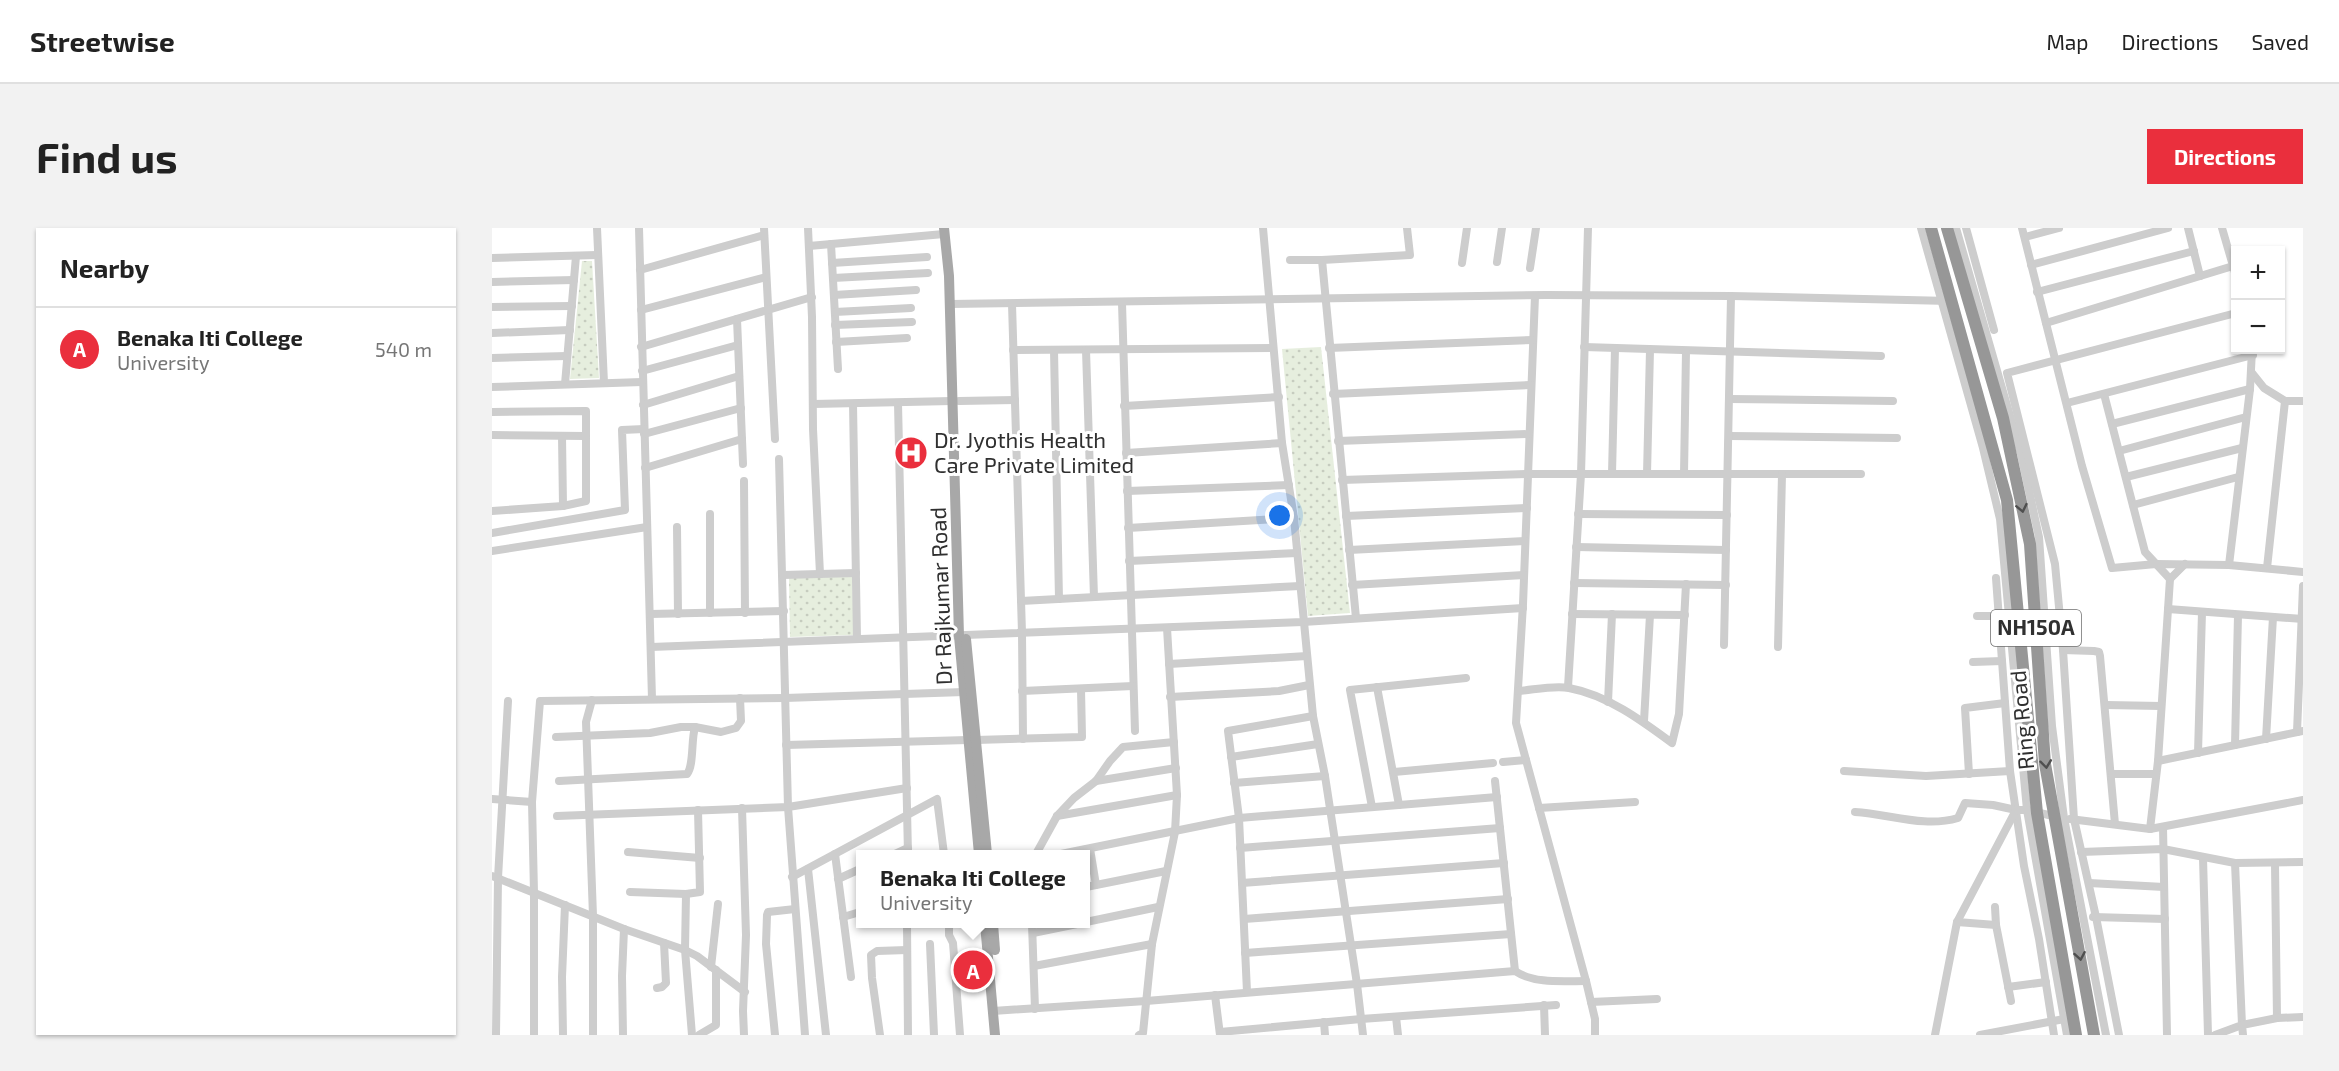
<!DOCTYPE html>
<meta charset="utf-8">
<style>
body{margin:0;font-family:"Exo 2",sans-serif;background:#f2f2f2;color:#222}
.controls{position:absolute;right:18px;top:18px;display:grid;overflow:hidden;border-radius:0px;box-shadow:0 2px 4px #0004}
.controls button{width:54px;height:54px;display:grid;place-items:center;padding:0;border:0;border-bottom:2px solid #e0e0e0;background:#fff;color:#222;font:30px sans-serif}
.you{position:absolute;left:788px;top:288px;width:21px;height:21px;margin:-15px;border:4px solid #fff;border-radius:50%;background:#1a73e8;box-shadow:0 0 0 9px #1a73e833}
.badge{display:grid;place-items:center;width:39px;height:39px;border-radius:50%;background:#ea2f3d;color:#fff;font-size:20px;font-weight:700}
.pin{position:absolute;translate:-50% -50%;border:3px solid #fff;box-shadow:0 2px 6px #0006}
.popup{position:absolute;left:364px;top:622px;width:234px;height:78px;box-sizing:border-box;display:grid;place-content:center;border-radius:0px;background:#fff;filter:drop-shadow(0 2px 4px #0005);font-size:20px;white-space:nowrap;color:#767676}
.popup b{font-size:22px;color:#222}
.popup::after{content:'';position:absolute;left:50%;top:100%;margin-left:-12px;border:12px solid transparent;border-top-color:#fff}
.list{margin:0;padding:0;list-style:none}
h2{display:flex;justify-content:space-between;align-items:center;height:78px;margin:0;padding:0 24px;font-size:26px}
h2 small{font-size:20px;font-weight:400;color:#767676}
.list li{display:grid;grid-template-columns:39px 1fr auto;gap:18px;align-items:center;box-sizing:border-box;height:84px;padding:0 24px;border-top:2px solid #e0e0e0}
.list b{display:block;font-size:22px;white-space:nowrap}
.list p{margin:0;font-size:20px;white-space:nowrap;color:#767676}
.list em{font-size:20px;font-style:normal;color:#767676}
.map{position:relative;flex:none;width:1811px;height:807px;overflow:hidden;border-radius:0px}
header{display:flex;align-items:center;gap:36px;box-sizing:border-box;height:84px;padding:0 30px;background:#fff;border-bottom:2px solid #e0e0e0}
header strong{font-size:28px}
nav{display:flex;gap:33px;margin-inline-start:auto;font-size:21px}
.intro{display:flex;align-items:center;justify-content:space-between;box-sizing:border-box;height:144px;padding:0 36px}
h1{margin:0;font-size:42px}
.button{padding:15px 27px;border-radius:0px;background:#ea2f3d;color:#fff;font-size:21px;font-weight:700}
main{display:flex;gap:36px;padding:0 36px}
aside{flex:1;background:#fff;border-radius:0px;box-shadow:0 2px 4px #0004}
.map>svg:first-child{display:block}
</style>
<header>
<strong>Streetwise</strong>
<nav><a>Map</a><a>Directions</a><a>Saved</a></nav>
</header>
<div class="intro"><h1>Find us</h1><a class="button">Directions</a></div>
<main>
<aside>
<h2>Nearby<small></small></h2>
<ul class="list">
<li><span class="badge">A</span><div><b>Benaka Iti College</b><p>University</p></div><em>540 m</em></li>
</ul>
</aside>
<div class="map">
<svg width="1811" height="807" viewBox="0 0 1811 807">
<defs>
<pattern id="park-dots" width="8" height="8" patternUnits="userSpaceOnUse" patternTransform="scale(1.5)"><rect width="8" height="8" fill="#e6eede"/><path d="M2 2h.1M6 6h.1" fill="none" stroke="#c6ccbf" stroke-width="1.8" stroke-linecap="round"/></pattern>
</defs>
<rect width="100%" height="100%" fill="#fff"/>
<g fill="url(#park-dots)">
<polygon points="90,33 100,33 107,150 78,151"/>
<polygon points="829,119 858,385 816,388 790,121"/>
<polygon points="360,348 362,407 298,409 297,350"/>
</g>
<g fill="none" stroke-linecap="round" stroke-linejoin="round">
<g stroke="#cdcdcd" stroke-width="8">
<polyline points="105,0 112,155"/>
<polyline points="147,0 160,471"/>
<polyline points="272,0 283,211"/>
<polyline points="316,0 320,89 321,201 328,346"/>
<polyline points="771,0 790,215 802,290 821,488 833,548 865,756 871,807"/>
<polyline points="1429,0 1491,220 1508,291 1535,582 1575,807"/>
<polyline points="1464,0 1529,226 1547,309 1560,498 1572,590 1614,807"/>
<polyline points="1474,0 1502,102"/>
<polyline points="1530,0 1590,238 1620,340 1664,336 1737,337 1811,344"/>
<polyline points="1696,0 1708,48"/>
<polyline points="1730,0 1744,48"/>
<polyline points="1533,9 1567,0"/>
<polyline points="339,16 346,141"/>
<polyline points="317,18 452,6"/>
<polyline points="0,30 105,27"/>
<polyline points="798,32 830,32 918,27 915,0"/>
<polyline points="830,32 864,390"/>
<polyline points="1005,34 1010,0"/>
<polyline points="340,35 435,29"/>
<polyline points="970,35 975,0"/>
<polyline points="1539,37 1676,0"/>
<polyline points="1038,40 1044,0"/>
<polyline points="148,42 272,7"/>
<polyline points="341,50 436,45"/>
<polyline points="0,54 82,52"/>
<polyline points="1545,64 1702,23"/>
<polyline points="342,67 424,62"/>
<polyline points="1043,68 1031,376 1024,495 1094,753 1103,791 1103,807"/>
<polyline points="630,75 643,503"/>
<polyline points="458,76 1054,67 1239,68 1458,73"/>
<polyline points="520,76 530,405 531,511"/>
<polyline points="0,79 80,78"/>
<polyline points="149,82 274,49"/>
<polyline points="343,84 419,80"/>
<polyline points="245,91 251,236"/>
<polyline points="1554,95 1741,38"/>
<polyline points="343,97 420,94"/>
<polyline points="0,105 78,102"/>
<polyline points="344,114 415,110"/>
<polyline points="149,119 320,69"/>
<polyline points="1092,119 1389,128"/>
<polyline points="837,120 1041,112"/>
<polyline points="521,122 781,120"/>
<polyline points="562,122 567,371"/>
<polyline points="594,122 602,369"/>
<polyline points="0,130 75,128"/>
<polyline points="150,143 246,117"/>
<polyline points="1760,145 1772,160 1793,173 1775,340"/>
<polyline points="73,156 84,28"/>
<polyline points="0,159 150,154"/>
<polyline points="841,166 1039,157"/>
<polyline points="1612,166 1653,324 1678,351 1666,533 1658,601"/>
<polyline points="1237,171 1401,173"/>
<polyline points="467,173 523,172"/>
<polyline points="1793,173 1811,173"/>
<polyline points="406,175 416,626"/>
<polyline points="1575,175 1761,127"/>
<polyline points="321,176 460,173"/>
<polyline points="361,176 365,411"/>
<polyline points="151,177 247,148"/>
<polyline points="632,178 787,169"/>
<polyline points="0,184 94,183 94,273 71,278 0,283"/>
<polyline points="1620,196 1758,161"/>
<polyline points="152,206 249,180"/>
<polyline points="0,207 94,208"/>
<polyline points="70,208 71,278"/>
<polyline points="1237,208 1405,210"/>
<polyline points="846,213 1037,206"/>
<polyline points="1627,223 1754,189"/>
<polyline points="634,225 790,215"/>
<polyline points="287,231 296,579 313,807"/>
<polyline points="153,240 250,211"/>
<polyline points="1120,246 1123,120"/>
<polyline points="1155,246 1158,122"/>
<polyline points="1192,246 1194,123"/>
<polyline points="1634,249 1750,220"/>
<polyline points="850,252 1036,246 1369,246"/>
<polyline points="252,253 253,385"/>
<polyline points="635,263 797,257"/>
<polyline points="1641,277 1746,249"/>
<polyline points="218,286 218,385"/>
<polyline points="1086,286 1235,287"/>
<polyline points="854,288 1035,280"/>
<polyline points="185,299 186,386"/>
<polyline points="636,300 802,290"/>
<polyline points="0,305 133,282 130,202 152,201"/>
<polyline points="1084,319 1234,322"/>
<polyline points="857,322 1033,313"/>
<polyline points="0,323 155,299"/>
<polyline points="637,333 805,325"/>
<polyline points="1737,337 1758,161 1760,122"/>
<polyline points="291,347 364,345"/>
<polyline points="1504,350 1518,543 1532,638 1547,711 1562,807"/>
<polyline points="1678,351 1693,336"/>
<polyline points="1082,355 1234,357"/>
<polyline points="860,357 1032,347"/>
<polyline points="529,373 808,358"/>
<polyline points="1676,381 1811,391"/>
<polyline points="158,386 292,383"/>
<polyline points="1080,386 1193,387"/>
<polyline points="1485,388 1507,388"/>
<polyline points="1232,417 1239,68"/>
<polyline points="159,419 811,394 1031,380"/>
<polyline points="1286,419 1290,246"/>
<polyline points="1571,422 1602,423 1607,424 1608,428 1623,596"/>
<polyline points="1481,434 1510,433"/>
<polyline points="677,436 815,428"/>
<polyline points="885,459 907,577"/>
<polyline points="1076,459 1089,246 1096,0"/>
<polyline points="530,463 641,458"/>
<path d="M1026,463c15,-1 36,-6 51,-3 38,7 72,32 103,55l7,-29 7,-130"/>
<polyline points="678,469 787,463 817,457"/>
<polyline points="100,472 94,494 101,688 101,807"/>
<polyline points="1116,474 1120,386"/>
<polyline points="1614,477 1669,478"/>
<polyline points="1152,493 1158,387"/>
<polyline points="1805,504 1811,358"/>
<polyline points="64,509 158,505 189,499 203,499"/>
<polyline points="1774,511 1781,389"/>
<polyline points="484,512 590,509 589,461"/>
<polyline points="294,517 476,512"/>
<polyline points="1743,517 1746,387"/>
<polyline points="1706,525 1710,384"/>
<polyline points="739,529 826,516"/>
<polyline points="1666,533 1811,503"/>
<polyline points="1011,534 1034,532"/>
<polyline points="1352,543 1434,548 1518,543"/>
<polyline points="902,544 1001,535"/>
<polyline points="1477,546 1473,480 1513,475"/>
<polyline points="1620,546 1664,546"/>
<path d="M67,553l128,-7c7,-8 4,-34 8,-47l26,5 15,-4 5,-7 -1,-23"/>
<polyline points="604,553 684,540"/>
<polyline points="1003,553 1023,743"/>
<polyline points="742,555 833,548"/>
<polyline points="0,571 40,574"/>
<polyline points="880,579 858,462 974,450"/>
<polyline points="250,580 254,707 251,783 252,807"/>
<polyline points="1047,580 1143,574"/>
<path d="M1363,584c35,2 69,16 103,6l7,-15 28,2 23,5"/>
<polyline points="65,588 296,579 415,560"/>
<polyline points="565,588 685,567"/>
<polyline points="1578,591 1658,601 1811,572"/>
<polyline points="1671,599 1675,807"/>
<polyline points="748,620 1008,600"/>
<polyline points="598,621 604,657"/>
<polyline points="136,624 208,630"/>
<polyline points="1589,624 1671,621 1743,635 1750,797 1723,807"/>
<polyline points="343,626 359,749"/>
<polyline points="403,626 416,620"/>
<polyline points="544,626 565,588 582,570 604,553 618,533 631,519 682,514"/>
<polyline points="569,626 747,590 1005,569"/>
<polyline points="1711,630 1716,807"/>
<polyline points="1743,635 1811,634"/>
<polyline points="1783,636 1785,790"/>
<polyline points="316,641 334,807"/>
<polyline points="0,648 132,701 193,722 205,728 253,764"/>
<polyline points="300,649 445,571 452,626"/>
<polyline points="346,651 368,641"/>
<polyline points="750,655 1012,635"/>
<polyline points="1597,655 1672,659"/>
<polyline points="594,659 674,643"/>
<polyline points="138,664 194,666 208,664 206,582"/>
<polyline points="194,666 193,722 200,807"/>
<polyline points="1503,679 1504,697 1519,773"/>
<polyline points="351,689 368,684"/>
<polyline points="1601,689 1673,691"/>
<polyline points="752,691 1016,671"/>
<polyline points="594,694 666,679"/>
<polyline points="1465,694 1504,697"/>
<polyline points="415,696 416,807"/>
<polyline points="457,696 457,707 461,715 468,807"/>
<polyline points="540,696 543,781"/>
<polyline points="541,705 585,696"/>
<polyline points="438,716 442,807"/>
<polyline points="753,725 1019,706"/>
<polyline points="542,738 660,716"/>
<polyline points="219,739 226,676"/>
<polyline points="1516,759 1554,754"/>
<polyline points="165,760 170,759 174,755 172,715"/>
<polyline points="755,764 747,590 736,503 821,488"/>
<polyline points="723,767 728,807"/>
<polyline points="1099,774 1165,771"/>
<polyline points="1052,777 1053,807"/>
<path d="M501,783l153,-10 369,-30c19,13 48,10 71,10"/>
<polyline points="904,789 906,807"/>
<polyline points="832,794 833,807"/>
<polyline points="728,804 869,791 1064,777"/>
<polyline points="4,807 6,650 16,473"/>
<polyline points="42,807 42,665 40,574 48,473 293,470 472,464"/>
<polyline points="71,807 70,749 73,677"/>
<polyline points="131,807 130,748 132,701"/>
<polyline points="207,807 224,797 224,742"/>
<polyline points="283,807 274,716 275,687 276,684 303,681"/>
<polyline points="388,807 380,750 379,727 385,723 415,722"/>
<polyline points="647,807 651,805 660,716 683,604 685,567 675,400"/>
<polyline points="1443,807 1465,694 1524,582 1535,582 1565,589"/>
<polyline points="1488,807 1572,791"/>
<polyline points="1627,807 1604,689 1582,591 1571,422 1563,336 1515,145 1744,85"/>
<polyline points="1751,807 1750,797 1785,790 1811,789"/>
</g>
<g stroke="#a8a8a8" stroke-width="10">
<polyline points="452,0 457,48 467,408 487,626"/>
<polyline points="474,411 495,626"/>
<polyline points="493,696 503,807"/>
<polyline points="501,696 503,722"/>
</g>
<g stroke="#979797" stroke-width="12">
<polyline points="1439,0 1515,272 1545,585 1584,807"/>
<polyline points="1455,0 1511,190 1538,316 1553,536 1602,807"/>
</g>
</g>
<defs><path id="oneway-chevron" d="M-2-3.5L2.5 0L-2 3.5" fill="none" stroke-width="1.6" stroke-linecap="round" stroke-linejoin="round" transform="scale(1.5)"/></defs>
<g stroke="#4f4f4f">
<use href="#oneway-chevron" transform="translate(1530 280) rotate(78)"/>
<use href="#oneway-chevron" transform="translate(1554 536) rotate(83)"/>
<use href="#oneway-chevron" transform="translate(1588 728) rotate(80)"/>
</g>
<defs>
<symbol id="hospital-disc" viewBox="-11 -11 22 22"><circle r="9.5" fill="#ea2f3d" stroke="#fff"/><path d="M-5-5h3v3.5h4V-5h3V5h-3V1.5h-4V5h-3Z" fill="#fff"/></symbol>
</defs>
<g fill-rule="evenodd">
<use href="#hospital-disc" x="400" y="206" width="38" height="38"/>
</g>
<g text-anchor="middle" stroke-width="6" stroke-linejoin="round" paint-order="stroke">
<rect fill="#fff" stroke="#6e6e6e" stroke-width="1.5" x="1499" y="382" width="90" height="36" rx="4.5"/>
<g font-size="21" font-weight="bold" fill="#303030">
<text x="1544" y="407">NH150A</text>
</g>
<g font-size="22" fill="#303030" stroke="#fff" text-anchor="start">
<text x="442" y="220">Dr. Jyothis Health<tspan x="442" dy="25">Care Private Limited</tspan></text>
</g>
<g font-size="22" fill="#303030" stroke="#fff">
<text transform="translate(449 368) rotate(-92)" y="8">Dr Rajkumar Road</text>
<text transform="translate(1530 492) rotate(-95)" y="8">Ring Road</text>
</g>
</g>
</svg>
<div class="controls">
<button>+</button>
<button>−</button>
</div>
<div class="you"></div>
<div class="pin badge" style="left:481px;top:742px">A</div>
<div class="popup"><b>Benaka Iti College</b>University</div>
</div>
</main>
